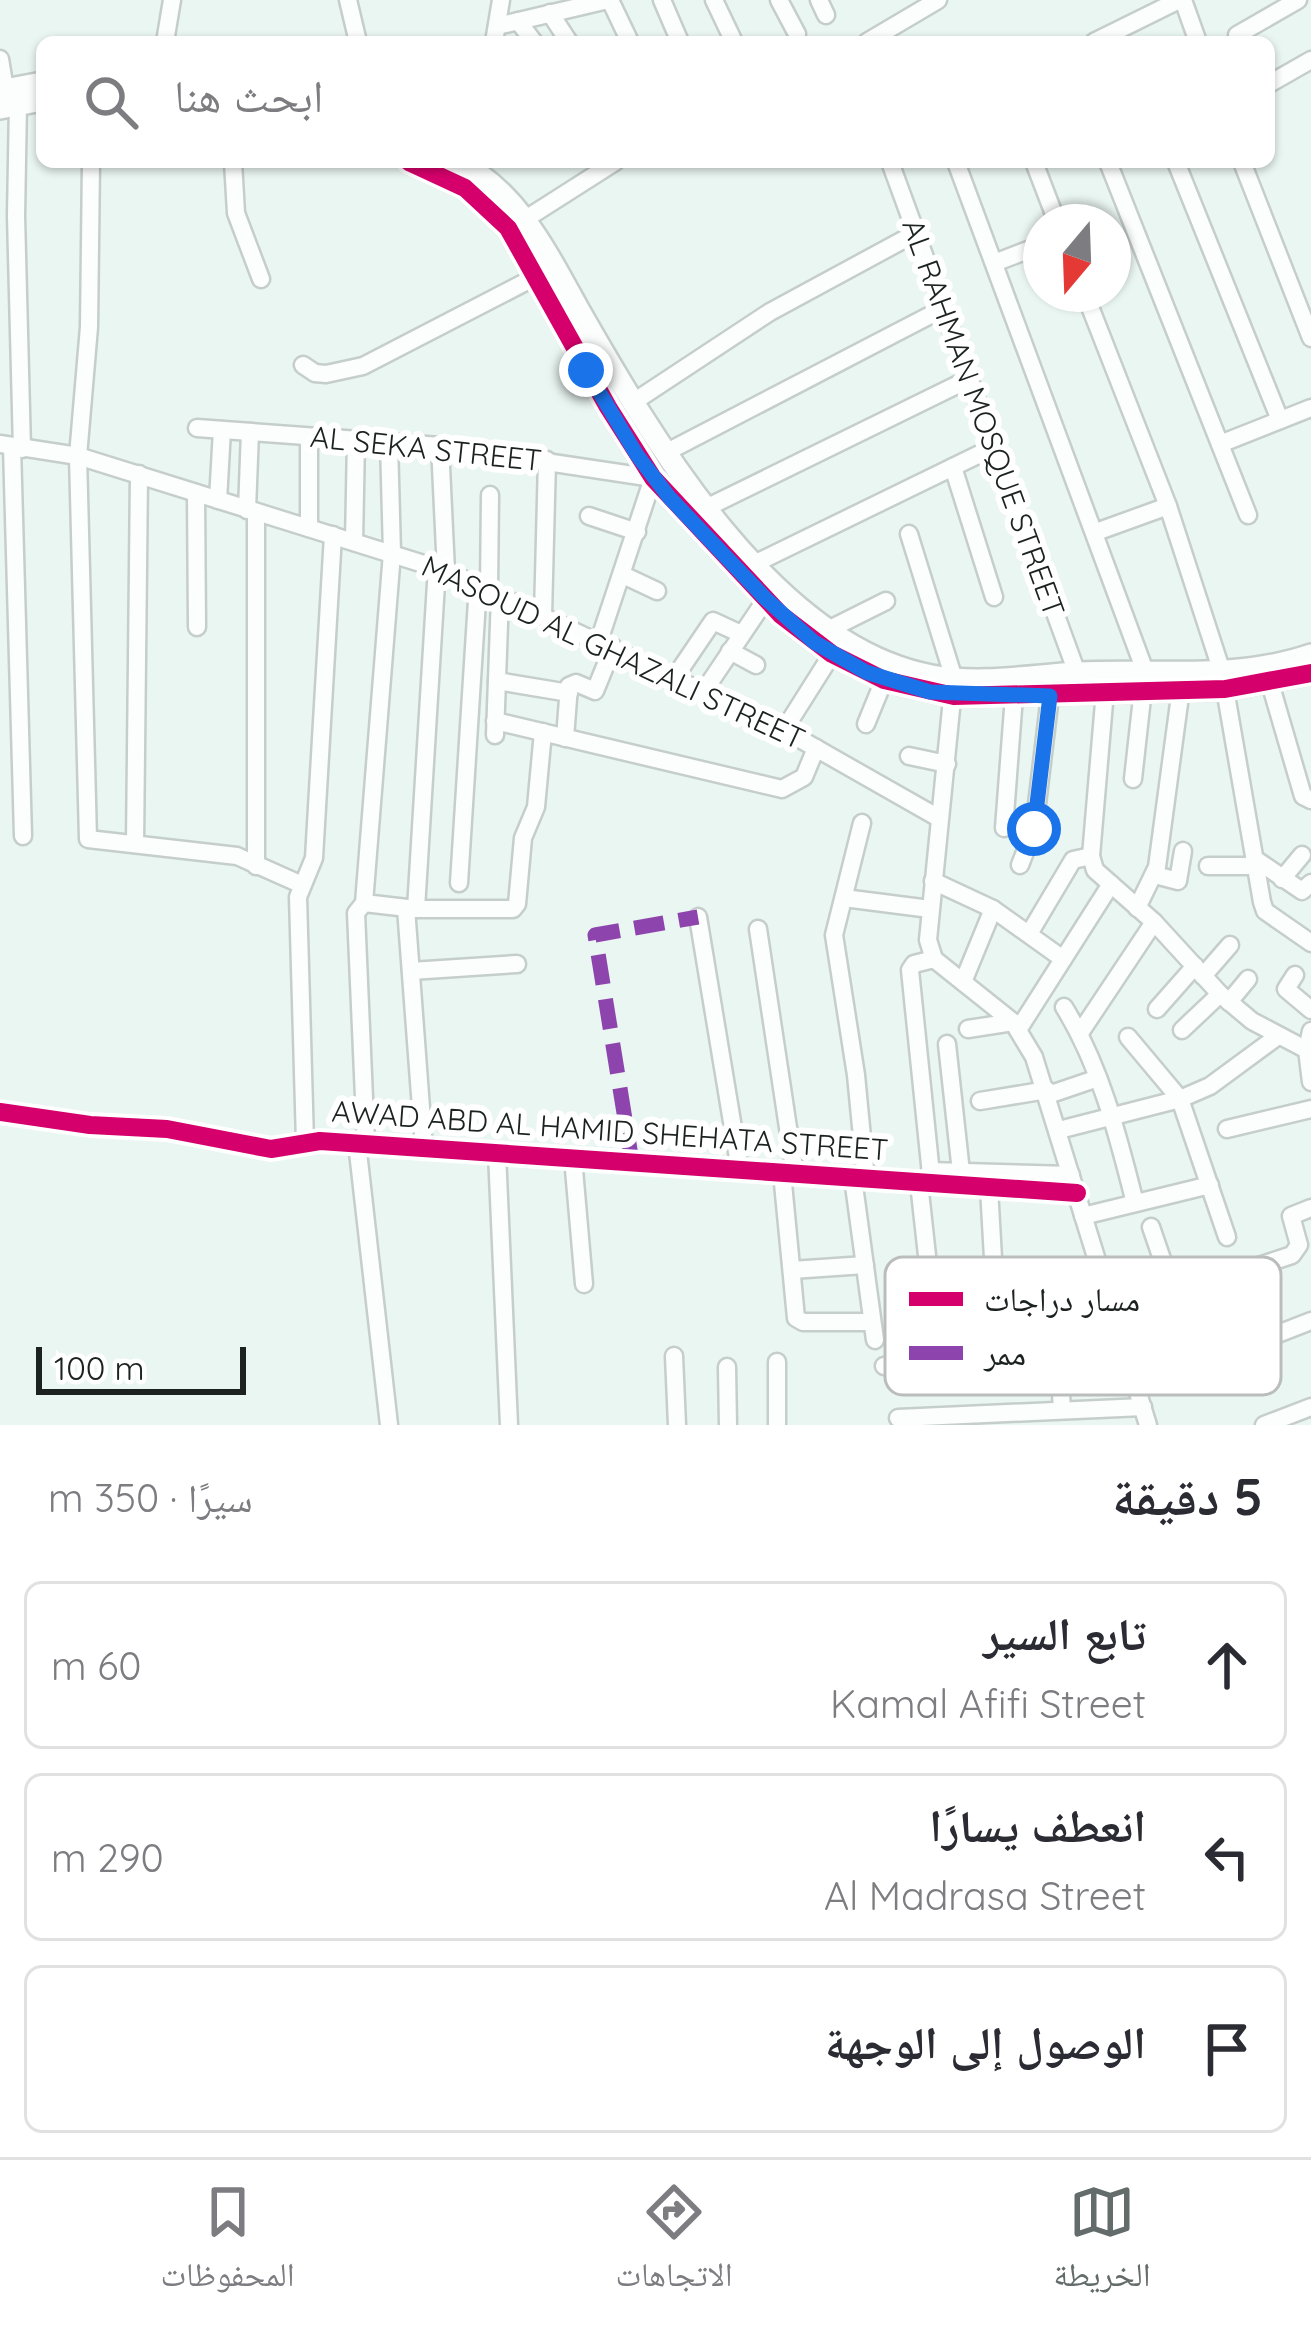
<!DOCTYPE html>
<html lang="ar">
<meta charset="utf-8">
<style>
body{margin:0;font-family:Quicksand,"Noto Naskh Arabic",sans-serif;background:#f7f7f7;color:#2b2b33;direction:rtl}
.compass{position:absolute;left:1023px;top:204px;width:108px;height:108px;border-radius:50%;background:#fff;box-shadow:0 3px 9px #0004;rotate:199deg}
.scale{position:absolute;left:36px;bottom:30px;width:210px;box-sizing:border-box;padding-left:12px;border:6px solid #1b2220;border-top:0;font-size:33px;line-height:42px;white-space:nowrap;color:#1b2220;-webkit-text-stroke:9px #fff;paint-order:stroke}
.stop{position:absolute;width:36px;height:36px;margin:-27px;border:9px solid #1a73e8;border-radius:50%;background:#fff}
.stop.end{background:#1a73e8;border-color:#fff;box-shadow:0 3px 12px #0008}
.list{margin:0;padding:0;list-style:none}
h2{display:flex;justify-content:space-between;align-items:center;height:156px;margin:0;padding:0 48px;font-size:51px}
h2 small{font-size:39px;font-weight:400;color:#7c7c81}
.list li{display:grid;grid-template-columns:78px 1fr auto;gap:36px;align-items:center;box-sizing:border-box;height:168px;margin:0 24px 24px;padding:0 24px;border:3px solid #e1e1e2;border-radius:18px}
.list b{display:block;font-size:45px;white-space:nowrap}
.list p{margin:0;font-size:39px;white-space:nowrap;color:#7c7c81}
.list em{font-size:39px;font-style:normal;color:#7c7c81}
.icon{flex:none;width:66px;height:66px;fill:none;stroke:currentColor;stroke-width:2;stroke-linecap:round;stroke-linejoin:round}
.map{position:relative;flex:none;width:1311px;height:1425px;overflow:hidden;direction:ltr}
.search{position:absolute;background:#fff;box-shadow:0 3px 9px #0004;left:36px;right:36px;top:36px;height:132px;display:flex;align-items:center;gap:30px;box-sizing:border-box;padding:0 42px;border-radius:18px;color:#7c7c81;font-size:45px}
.sheet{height:732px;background:#fff}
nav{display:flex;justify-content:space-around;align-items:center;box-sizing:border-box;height:168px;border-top:3px solid #e1e1e2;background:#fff;font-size:33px;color:#7c7c81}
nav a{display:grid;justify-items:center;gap:6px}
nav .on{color:#636c6a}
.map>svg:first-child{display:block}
</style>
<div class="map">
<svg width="1311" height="1425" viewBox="0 0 1311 1425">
<rect width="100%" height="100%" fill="#eaf6f2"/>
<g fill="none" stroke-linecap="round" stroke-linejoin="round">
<defs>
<g id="minor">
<polyline points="348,0 358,42"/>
<polyline points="610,0 630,42"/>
<polyline points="662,0 680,42"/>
<polyline points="714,0 734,42"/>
<polyline points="779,0 797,34"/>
<polyline points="819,0 826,15"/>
<polyline points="1183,0 1198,42"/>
<polyline points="550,13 569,42"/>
<polyline points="518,21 534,42"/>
<polyline points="497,26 608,0"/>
<polyline points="1237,35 1298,0"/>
<polyline points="165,42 172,0"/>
<polyline points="494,42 501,0"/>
<polyline points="867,42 938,0"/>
<polyline points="1094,42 1179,0"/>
<polyline points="0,59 5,89"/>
<polyline points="1269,84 1311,60"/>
<polyline points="18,103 16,216 22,449"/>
<polyline points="91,162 89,327 78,456 88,839 237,856 300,884"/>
<polyline points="233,162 236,213 261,279"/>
<polyline points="890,162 1077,673"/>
<polyline points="956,162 1145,671 1133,779"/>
<polyline points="1034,162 1057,222"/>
<polyline points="1108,162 1248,515"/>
<polyline points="1176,162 1280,420"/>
<polyline points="1242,162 1311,338"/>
<polyline points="524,220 615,162"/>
<polyline points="994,263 1041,245"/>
<polyline points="1085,294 1168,506 1222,672"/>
<polyline points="303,365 315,373 326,374 363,366 543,273"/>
<polyline points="632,403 770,312 914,234"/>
<polyline points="197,428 440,446 653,478 599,641"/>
<polyline points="309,437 309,528"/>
<polyline points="0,444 78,456 446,571 784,730 937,817"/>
<polyline points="1220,444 1311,408"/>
<polyline points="440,446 446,571"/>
<polyline points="12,447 23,836"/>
<polyline points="665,453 942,309"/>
<polyline points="953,467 994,597"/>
<polyline points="196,493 197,627"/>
<polyline points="218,500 222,430"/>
<polyline points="706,508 969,379"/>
<polyline points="247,510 250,432"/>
<polyline points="256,512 256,866"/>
<polyline points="589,516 637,532"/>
<polyline points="1096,532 1168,506"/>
<polyline points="909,534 954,679 928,940 934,959"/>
<polyline points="354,542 356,440"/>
<polyline points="756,563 994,447"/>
<polyline points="623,575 657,591"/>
<polyline points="489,590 490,495"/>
<polyline points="543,615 547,460"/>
<polyline points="826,631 886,601"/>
<polyline points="730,651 756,665"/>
<polyline points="675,677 713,621 741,634"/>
<polyline points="497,681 569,693"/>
<polyline points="1270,683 1303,796 1311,800"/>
<polyline points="1225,689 1262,902 1265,911 1311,943"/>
<polyline points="704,691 766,599"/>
<polyline points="1105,691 1091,856 1095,870 1154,922 1220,994 1252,1021 1307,1050"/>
<polyline points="495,721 782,789 804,777 816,748"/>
<polyline points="866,724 884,680"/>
<polyline points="784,730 832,654"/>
<polyline points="495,735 500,596"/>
<polyline points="565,738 569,686 576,683 595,691 613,647"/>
<polyline points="909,756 947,764"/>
<polyline points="862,823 834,935 856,1075 866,1179"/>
<polyline points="1004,828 1014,696"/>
<polyline points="135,844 139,474"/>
<polyline points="1255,859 1302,891 1311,883"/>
<polyline points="1020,865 1034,829 1050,696"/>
<polyline points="1208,866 1256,866"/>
<polyline points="1155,875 1178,881 1183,851"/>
<polyline points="1282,879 1302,855"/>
<polyline points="933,881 993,909 1063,959"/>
<polyline points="459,883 478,585"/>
<polyline points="844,898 930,909"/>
<polyline points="364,903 416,909 513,909 517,904 523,838 536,807 543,732"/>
<polyline points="406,908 424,1148"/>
<polyline points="1137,908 1157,867 1182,681"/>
<polyline points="416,909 437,567"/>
<polyline points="698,917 740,1170"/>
<polyline points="758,929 795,1174"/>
<polyline points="1029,934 1073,860 1091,856"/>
<polyline points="934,959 1013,1022 1034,1057 1148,1425"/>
<polyline points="411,971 517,964"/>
<polyline points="1295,975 1286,989 1311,1010"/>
<polyline points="1203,976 1230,945"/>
<polyline points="963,982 993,909"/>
<polyline points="1229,1002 1248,979"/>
<path d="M1064,1007c37,60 54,129 71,196"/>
<polyline points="1157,1009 1195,966"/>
<polyline points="968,1029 1013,1022"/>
<polyline points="1018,1030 1111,884"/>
<polyline points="1182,1030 1220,994"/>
<polyline points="1311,1031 1307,1050 1311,1082"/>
<polyline points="1080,1033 1154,922"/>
<polyline points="1128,1037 1180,1099 1227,1237"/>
<polyline points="947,1044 961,1172"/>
<polyline points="1048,1095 1098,1078"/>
<polyline points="980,1101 1047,1090"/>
<polyline points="0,1112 90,1125 167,1129 271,1149 320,1141 1077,1193"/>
<polyline points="1227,1129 1311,1109"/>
<polyline points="1059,1130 1180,1099 1210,1086 1278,1036"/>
<polyline points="305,1142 298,897 314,858 333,535"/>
<polyline points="357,1143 389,1425"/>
<polyline points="366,1144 356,913 364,903 392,553 389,442"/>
<polyline points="497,1153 509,1425"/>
<polyline points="573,1158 584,1284"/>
<polyline points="930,1171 1071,1175"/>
<polyline points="782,1173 796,1318 803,1322 872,1322"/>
<polyline points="853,1178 875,1340"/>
<polyline points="919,1183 934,1319"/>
<polyline points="932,1184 910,970 914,964 934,959"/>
<polyline points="989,1188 993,1258"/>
<polyline points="1083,1216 1210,1185"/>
<polyline points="1151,1227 1174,1294"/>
<polyline points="792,1270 865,1265"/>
<polyline points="968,1292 1102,1277"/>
<polyline points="1114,1314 1292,1255 1299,1245 1291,1216 1311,1208"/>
<polyline points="1205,1323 1218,1358"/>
<polyline points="674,1356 677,1425"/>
<polyline points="884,1366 1121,1337"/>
<polyline points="727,1367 728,1425"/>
<polyline points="1060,1378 1062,1410"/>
<polyline points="1137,1389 1311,1321"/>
<polyline points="898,1418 1143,1407"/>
<polyline points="777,1425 777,1362"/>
<polyline points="1264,1425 1311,1407"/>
</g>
<g id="tertiary">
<polyline points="0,91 42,83"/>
<polyline points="0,108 42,100"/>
<polyline points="409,162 465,188 508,228 608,407 653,478 781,615 832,654 884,680 954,696 1225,689 1311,673"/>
<path d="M458,162c58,28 89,91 119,145 74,130 196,340 355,369 47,9 97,0 145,-3 78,-4 159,8 234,-18"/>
</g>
</defs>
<use href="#minor" stroke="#c5cecb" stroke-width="21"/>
<use href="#tertiary" stroke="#c5cecb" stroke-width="26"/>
<use href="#minor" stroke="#fcfefd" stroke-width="16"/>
<use href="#tertiary" stroke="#fcfefd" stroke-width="21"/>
<polyline stroke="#8e44ad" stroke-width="15" stroke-dasharray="30 15" stroke-linecap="butt" points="632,1162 595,935 698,917"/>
<defs>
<g id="cycleway">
<polyline points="409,162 465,188 508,228 608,407 653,478 781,615 832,654 884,680 954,696 1225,689 1311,673"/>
<polyline points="0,1112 90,1125 167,1129 271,1149 320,1141 1077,1193"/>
</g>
</defs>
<use href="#cycleway" stroke="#fff" stroke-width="26"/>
<use href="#cycleway" stroke="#d6006c" stroke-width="18"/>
</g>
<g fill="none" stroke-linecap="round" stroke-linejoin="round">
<polyline stroke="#1a73e8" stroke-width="15" points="586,370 637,455 669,497 766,599 814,642 866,672 930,692 1050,696 1034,829"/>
</g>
<g text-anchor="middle" stroke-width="12" stroke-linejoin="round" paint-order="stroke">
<g font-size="30" fill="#1b2220" stroke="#fff">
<text transform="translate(983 418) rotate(70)" y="10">AL RAHMAN MOSQUE STREET</text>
<text transform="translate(426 449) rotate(6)" y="10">AL SEKA STREET</text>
<text transform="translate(613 653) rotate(25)" y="10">MASOUD AL GHAZALI STREET</text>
<text transform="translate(610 1131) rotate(4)" y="10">AWAD ABD AL HAMID SHEHATA STREET</text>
</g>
</g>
<rect x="885" y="1257" width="396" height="138" rx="18" fill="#fff" stroke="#bbbdbc" stroke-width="3"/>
<rect x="909" y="1292" width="54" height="14" fill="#d6006c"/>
<rect x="909" y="1346" width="54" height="14" fill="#8e44ad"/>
<g font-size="33" fill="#1b2220">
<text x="984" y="1311">مسار دراجات</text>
<text x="984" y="1365">ممر</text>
</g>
</svg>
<svg class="compass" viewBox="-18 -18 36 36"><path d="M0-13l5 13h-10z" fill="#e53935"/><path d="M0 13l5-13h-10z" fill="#7c7c81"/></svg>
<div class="scale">100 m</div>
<div class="stop" style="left:1034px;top:829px"></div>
<div class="stop end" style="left:586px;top:370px"></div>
<div class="search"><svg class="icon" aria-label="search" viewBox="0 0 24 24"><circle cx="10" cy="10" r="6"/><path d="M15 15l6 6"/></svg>ابحث هنا</div>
</div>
<section class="sheet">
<h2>5 دقيقة<small>سيرًا · 350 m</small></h2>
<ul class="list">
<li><svg class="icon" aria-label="ahead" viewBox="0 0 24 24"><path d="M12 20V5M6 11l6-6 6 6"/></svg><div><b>تابع السير</b><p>Kamal Afifi Street</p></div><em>60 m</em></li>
<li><svg class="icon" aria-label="left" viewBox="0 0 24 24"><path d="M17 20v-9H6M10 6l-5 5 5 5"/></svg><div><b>انعطف يسارًا</b><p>Al Madrasa Street</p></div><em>290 m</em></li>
<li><svg class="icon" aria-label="arrive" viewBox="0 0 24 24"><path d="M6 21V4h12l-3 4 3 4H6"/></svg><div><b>الوصول إلى الوجهة</b></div></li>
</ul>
</section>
<nav>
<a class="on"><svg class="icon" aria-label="map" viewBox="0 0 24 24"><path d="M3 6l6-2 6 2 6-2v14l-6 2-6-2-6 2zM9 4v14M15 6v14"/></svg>الخريطة</a>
<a><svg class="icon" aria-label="directions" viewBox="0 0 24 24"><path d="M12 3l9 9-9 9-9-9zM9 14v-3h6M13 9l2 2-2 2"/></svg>الاتجاهات</a>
<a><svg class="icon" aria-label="saved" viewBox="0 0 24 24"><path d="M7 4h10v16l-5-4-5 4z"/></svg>المحفوظات</a>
</nav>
